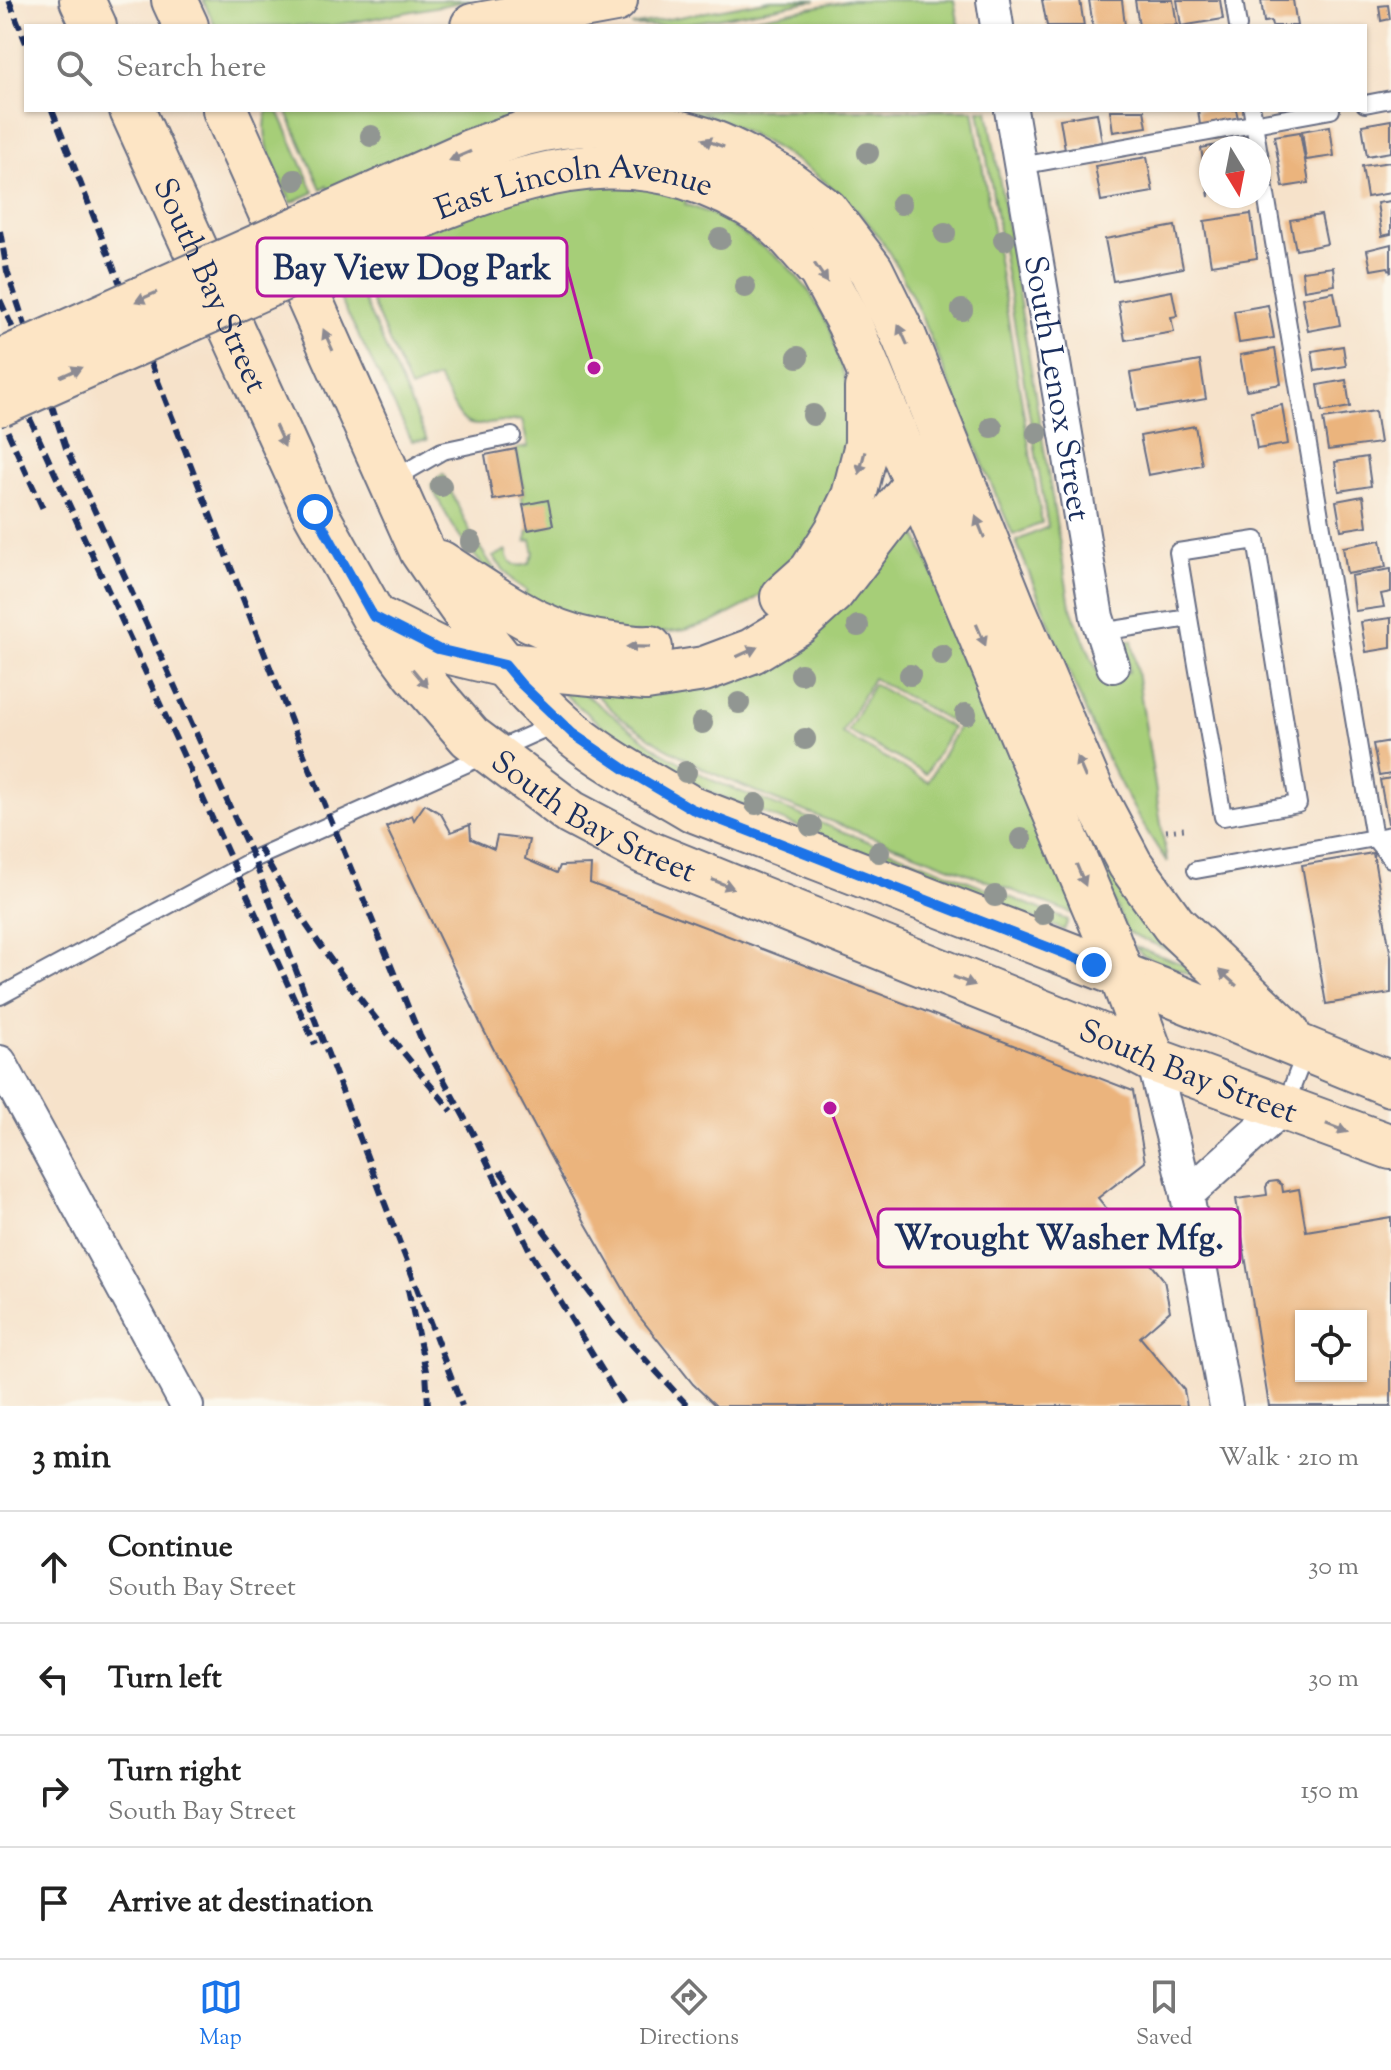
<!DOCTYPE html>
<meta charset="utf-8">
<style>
body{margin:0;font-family:"Sorts Mill Goudy",serif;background:#f6f6f6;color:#222}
.controls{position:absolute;right:24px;bottom:24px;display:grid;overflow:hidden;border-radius:0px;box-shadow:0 2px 6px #0004}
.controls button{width:72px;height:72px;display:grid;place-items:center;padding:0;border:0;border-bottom:2px solid #e0e0e0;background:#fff;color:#222;font:40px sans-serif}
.compass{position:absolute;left:1199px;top:136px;width:72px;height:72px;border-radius:50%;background:#fff;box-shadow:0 2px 6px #0004;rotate:170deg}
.stop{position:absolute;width:24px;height:24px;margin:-18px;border:6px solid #1a73e8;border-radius:50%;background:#fff}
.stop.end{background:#1a73e8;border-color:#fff;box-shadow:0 2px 8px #0008}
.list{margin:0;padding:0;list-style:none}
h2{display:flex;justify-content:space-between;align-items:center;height:104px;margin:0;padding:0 32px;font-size:34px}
h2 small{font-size:26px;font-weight:400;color:#767676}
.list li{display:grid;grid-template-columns:52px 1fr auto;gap:24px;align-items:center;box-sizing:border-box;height:112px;padding:0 32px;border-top:2px solid #e0e0e0}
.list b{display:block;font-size:30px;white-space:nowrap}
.list p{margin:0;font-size:26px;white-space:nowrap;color:#767676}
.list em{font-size:26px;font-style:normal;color:#767676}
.icon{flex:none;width:44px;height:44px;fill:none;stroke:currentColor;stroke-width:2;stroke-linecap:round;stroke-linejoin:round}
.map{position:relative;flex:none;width:1391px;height:1406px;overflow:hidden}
.search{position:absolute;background:#fff;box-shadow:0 2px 6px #0004;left:24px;right:24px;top:24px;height:88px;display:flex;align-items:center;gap:20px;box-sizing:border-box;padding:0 28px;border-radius:0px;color:#767676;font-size:30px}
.sheet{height:552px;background:#fff}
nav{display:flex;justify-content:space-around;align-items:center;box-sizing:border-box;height:112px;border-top:2px solid #e0e0e0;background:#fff;font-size:22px;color:#767676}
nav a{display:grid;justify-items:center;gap:4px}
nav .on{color:#1a73e8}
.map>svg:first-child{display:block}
</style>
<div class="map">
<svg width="1391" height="1406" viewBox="0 0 1391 1406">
<rect width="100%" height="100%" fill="#fbf7ec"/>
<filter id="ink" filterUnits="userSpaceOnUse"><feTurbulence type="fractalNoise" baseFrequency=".0125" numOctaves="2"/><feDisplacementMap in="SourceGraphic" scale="16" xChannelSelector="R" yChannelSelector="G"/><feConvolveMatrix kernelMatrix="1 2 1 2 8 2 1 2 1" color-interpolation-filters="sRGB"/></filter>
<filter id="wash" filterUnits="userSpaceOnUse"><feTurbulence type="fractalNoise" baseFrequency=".006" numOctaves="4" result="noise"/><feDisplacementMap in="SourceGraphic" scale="32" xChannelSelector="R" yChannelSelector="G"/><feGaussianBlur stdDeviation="1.8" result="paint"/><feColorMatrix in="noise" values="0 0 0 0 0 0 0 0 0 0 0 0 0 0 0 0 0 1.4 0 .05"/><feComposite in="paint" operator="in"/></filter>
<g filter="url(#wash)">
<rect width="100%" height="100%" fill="#f6e2ca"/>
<g fill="#a6ce78" stroke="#607e6b" stroke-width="2" fill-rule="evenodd">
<polygon points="203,0 472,0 332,26 215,26"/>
<polygon points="771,0 816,0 676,26 631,26"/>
<polygon points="852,0 954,0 959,26 713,26"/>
<path d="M268,110l11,3 35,79 -23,11c-12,-29 -34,-62 -23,-93z"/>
<path d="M286,110h687l69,413 -29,12c-24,-56 -48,-113 -71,-169 -18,-43 -35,-87 -61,-126 -39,-57 -114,-102 -177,-127l6,8 -25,83 32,12 67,46 25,29 21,37 20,68 2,35 -17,77 -58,75 -29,21 -33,17 -30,9 -33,4h-34l-97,-35 6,-8 -13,-9 -21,-25 14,-7c1,14 9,18 22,14l5,-11 -3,-13 -5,1 2,-11 24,-5 -29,-20 -2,-10 3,-1 -8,-45 12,-2 -6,-27c-64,6 -51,17 -84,-42l-28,11 -51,-116 7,-4 -39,-83 -6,3z"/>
<path d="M979,110h9l82,496 29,70 30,-4 -3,-30 6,-2 35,222c-67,-97 -106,-213 -151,-321l32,-14z"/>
<polygon points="353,276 427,440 412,441 333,285"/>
<path d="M443,474l29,62 27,40 -3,3c-30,-30 -47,-56 -65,-94z"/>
<path d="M910,520l172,397 -307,-117 -65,-28 -47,-26 -42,-28 -31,-29 89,2zM873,678l86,48 -31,56 -86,-49z"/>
<polygon points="873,684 952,728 926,774 848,731"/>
<path d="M578,689l82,62 54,30 354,139 -4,10 -355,-138c-52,-29 -104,-59 -148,-101z"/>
<polygon points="1084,817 1181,956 1127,932 1079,819"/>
<polygon points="1134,946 1191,967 1195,971 1192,975 1142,955"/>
</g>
<g id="blocks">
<g fill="#ebb47d" fill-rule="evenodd">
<polygon points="1042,0 1080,0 1084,26 1047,26"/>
<polygon points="1089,0 1122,0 1125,26 1093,26"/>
<polygon points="1135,0 1173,0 1177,25 1139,26"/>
<polygon points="1177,0 1220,0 1223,19 1181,26"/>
<polygon points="1261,0 1293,0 1297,26 1272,26 1271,21 1264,22"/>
<polygon points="1388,5 1390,19 1381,21 1379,6"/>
<polygon points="1110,110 1144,110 1147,127 1113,132"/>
<polygon points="1198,110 1236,110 1238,118 1200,125"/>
<polygon points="1097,113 1102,142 1065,149 1060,119"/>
<polygon points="1391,120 1391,152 1367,156 1362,125"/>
<polygon points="1330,126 1334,156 1306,160 1302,131"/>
<polygon points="1300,132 1309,183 1283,187 1274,136"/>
<polygon points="1239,141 1240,148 1211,148 1209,197 1201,148"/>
<polygon points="1147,157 1153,192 1101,201 1095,166"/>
<polygon points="1391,162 1391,193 1367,197 1362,166"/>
<polygon points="1391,201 1391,234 1382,236 1377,203"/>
<polygon points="1251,214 1257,258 1211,265 1204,221"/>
<polygon points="1321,215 1327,244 1296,250 1290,220"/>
<polygon points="1175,226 1183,268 1113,281 1105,239"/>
<polygon points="1391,244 1391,273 1388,267 1371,270 1367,250"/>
<polygon points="1333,267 1335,285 1304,290 1302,271"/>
<polygon points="1172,291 1177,316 1171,317 1174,332 1125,340 1118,301"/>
<polygon points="1334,292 1340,325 1308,331 1302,298"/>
<polygon points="1268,305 1274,338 1239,343 1234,311"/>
<polygon points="1343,346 1346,366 1315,371 1312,351"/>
<polygon points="1275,349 1281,384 1246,390 1240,355"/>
<polygon points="1200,361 1206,399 1137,411 1130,373"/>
<polygon points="1346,380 1350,407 1322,412 1318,385"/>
<polygon points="1282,405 1288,444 1257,449 1251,411"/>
<polygon points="1375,411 1380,443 1328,450 1323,419"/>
<polygon points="1195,426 1202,465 1148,475 1140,436"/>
<polygon points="516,449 524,495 493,500 485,455"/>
<polygon points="1367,457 1371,486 1339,491 1335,462"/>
<polygon points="1363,496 1367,526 1341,530 1336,501"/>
<polygon points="548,500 553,525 528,530 523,505"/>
<polygon points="1381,540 1386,567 1347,574 1343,547"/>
<polygon points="1391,569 1391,592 1381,594 1384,607 1355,611 1351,576"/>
<polygon points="1391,618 1391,648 1366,652 1361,622"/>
<polygon points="1391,741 1391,774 1379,776 1373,744"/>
<polygon points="1391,778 1391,823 1388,823 1380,780"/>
<polygon points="425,804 441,814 451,832 470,825 471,839 494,849 497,836 529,840 525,859 557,873 560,866 591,865 590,883 1133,1091 1145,1162 1098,1198 1164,1280 1170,1311 1140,1337 1184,1390 1187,1406 716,1406 693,1384 639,1316 586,1224 483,1029 386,827 412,815 414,820"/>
<polygon points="1373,853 1391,957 1391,993 1326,1004 1302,865"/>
<path d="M1277,1181l5,4 1,7 16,-3 7,42 85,-14v189h-122l-33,-207 31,-4 -1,-8 3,-5zM1301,1316h60v60h-60z"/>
</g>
</g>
</g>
<g filter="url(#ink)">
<use href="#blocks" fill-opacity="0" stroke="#686e84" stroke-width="2"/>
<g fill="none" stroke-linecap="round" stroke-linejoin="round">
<defs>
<g id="lane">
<polyline points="1234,0 1238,26"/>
<polyline points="1365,104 1391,99"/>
<polyline points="1252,110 1258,148"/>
<polyline points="1259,153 1374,838 1391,859"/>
<polyline points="1020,166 1331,110"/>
<polyline points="392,480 442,451 512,436"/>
<polyline points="1101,632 1189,618 1223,817 1298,804 1256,540 1178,552 1189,618"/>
<polyline points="1196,870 1391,835"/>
<polyline points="0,996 258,857 555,724"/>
<polyline points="1285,1106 1305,1053"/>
</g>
<g id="street">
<polyline points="993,0 997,26"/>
<path id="s1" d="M1011,110l86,507 16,49"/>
<polyline points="1153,1060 1187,1195 1226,1406"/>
<polyline points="0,1062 187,1406"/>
<polyline points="1187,1195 1284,1107"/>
</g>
<g id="secondary">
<polyline points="82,0 94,26"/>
<polyline points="174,0 186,26"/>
<polyline points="473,26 615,0"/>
<path id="s2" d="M132,110l183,402 58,104 42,57 55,64 101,76 74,39 481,194 27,14 238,87"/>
<path d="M225,110l197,441c44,65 90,133 151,183 36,29 79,51 119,75l468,181 231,94"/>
<polyline points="783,179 826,211 871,270 904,337 1014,610 1092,792 1130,864 1174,925 1287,1032"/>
<polyline points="768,216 788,234 821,271 849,323 1105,931 1153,1060"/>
<path d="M440,563c59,38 106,76 179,83 10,1 20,3 31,2"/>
<polyline points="783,597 811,572 837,531 854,496 867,444 867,388"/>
<polyline points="382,621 438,649 505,665 646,678 704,669 752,651 798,623 832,592 917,482 922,457"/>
</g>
</defs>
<use href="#lane" stroke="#686e84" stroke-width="20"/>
<use href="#street" stroke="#686e84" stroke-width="36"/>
<use href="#secondary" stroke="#686e84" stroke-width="48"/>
<polyline stroke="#686e84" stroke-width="5" stroke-dasharray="2 6" stroke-linecap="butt" points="1166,831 1184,829"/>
<use href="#lane" stroke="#fff" stroke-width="16"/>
<use href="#street" stroke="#fff" stroke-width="32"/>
<use href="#secondary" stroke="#fde5c5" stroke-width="44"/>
<g stroke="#1b2f5e" stroke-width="6" stroke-dasharray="12 6" stroke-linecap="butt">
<polyline points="9,0 26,43"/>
<polyline points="52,110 305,757 420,1036 476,1139 532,1255 624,1406"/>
<polyline points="0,231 7,271 66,448 254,860 462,1406"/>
<polyline points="0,300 23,351"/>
<polyline points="0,353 315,1044"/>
<polyline points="0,415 44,511"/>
<path d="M259,847c52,97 123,180 193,264"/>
<polyline points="500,1171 612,1323 688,1406"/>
<polyline points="408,1289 426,1371 428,1406"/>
</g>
<defs>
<g id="secondary-bridge">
<path d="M0,362l470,-210c17,-6 35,-13 52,-18 57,-16 134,-13 189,8 26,10 48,23 72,37"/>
<path id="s3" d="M0,404l443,-197c119,-46 211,-65 325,9"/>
</g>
</defs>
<use href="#secondary-bridge" stroke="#686e84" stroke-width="48" stroke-linecap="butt"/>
<use href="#secondary-bridge" stroke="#fde5c5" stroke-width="44"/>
</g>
<g fill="#919692">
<circle cx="371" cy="136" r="11"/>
<circle cx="868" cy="153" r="11"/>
<circle cx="295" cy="180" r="11"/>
<circle cx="901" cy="204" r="11"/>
<circle cx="945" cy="233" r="11"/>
<circle cx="720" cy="239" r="11"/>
<circle cx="1004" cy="240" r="11"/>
<circle cx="745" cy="287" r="11"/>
<circle cx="962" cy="310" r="11"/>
<circle cx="798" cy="357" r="11"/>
<circle cx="813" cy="415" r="11"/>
<circle cx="992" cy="427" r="11"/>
<circle cx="1037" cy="433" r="11"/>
<circle cx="441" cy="486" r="11"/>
<circle cx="471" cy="542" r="11"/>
<circle cx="858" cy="626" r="11"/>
<circle cx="942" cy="655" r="11"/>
<circle cx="801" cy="674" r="11"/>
<circle cx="910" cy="675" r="11"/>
<circle cx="739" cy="703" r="11"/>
<circle cx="966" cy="714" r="11"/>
<circle cx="702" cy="723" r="11"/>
<circle cx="805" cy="739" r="11"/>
<circle cx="686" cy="772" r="11"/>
<circle cx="756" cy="804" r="11"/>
<circle cx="811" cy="826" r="11"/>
<circle cx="1021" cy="839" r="11"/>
<circle cx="879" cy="852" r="11"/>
<circle cx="995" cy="896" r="11"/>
<circle cx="1043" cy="914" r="11"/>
</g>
<defs><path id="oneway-solid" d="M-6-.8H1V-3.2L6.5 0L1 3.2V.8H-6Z" transform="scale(2)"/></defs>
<g fill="#8c8a92">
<use href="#oneway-solid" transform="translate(713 143) rotate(-160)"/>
<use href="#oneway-solid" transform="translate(460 156) rotate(157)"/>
<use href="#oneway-solid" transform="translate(821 273) rotate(56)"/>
<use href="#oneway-solid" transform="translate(146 297) rotate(156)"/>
<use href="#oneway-solid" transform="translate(903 335) rotate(-114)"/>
<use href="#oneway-solid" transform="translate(328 340) rotate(-114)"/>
<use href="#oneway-solid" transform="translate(71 372) rotate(-24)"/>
<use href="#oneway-solid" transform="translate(280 436) rotate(66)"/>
<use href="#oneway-solid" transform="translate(862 463) rotate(104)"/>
<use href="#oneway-solid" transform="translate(980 527) rotate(-112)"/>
<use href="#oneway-solid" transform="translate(981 635) rotate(67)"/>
<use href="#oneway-solid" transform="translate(638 647) rotate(-179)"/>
<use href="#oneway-solid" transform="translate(747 652) rotate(-25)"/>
<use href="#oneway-solid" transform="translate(420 678) rotate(50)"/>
<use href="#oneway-solid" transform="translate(1081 767) rotate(-113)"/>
<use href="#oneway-solid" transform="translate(1081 875) rotate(67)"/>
<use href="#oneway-solid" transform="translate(723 884) rotate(22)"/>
<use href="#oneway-solid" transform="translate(1228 978) rotate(-138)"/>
<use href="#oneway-solid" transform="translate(964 981) rotate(22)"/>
<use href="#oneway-solid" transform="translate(1337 1128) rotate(21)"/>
</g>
</g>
<g fill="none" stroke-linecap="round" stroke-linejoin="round" filter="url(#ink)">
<polyline stroke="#1a73e8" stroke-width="10" points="315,512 373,616 438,649 505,665 521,684 573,734 626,770 692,809 1094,965"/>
</g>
<g text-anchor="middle" stroke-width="7" stroke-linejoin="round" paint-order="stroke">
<g font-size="32" fill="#1b2f5e" stroke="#fbf7ec">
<text dy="11" stroke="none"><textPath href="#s3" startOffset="620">East Lincoln Avenue</textPath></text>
<text dy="11" stroke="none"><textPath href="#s2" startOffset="192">South Bay Street</textPath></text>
<text dy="11" stroke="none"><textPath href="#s1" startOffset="282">South Lenox Street</textPath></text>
<text dy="11" stroke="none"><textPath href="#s2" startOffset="864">South Bay Street</textPath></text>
<text dy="11" stroke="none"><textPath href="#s2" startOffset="1512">South Bay Street</textPath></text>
</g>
</g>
<path fill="none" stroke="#b5179e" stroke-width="3" d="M594 368L567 267M830 1108L878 1238"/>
<g fill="#b5179e" stroke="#fbf7ec" stroke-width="3">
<circle cx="594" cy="368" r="8"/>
<circle cx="830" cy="1108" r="8"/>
</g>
<g fill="#fbf7ec" stroke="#b5179e" stroke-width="3">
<rect x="257" y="238" width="310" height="58" rx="8"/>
<rect x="878" y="1209" width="362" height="58" rx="8"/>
</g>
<g font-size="34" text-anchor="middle" font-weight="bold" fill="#1b2f5e">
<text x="412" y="279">Bay View Dog Park</text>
<text x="1059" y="1249">Wrought Washer Mfg.</text>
</g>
</svg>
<div class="controls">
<button><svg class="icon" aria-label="locate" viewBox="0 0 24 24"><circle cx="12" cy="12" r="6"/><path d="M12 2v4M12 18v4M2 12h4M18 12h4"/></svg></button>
</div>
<svg class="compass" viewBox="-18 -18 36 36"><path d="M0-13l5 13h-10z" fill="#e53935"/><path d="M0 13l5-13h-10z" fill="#767676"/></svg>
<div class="stop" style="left:315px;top:512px"></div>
<div class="stop end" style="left:1094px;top:965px"></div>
<div class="search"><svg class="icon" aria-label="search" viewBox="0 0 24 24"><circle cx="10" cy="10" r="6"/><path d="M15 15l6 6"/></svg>Search here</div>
</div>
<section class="sheet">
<h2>3 min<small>Walk · 210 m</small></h2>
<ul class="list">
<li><svg class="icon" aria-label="ahead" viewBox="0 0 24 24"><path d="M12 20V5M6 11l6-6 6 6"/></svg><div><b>Continue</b><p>South Bay Street</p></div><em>30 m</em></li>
<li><svg class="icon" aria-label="left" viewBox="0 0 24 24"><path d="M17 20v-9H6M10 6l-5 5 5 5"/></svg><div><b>Turn left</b></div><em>30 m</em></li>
<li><svg class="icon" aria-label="right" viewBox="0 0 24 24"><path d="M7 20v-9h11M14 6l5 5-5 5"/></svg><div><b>Turn right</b><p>South Bay Street</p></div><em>150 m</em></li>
<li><svg class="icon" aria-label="arrive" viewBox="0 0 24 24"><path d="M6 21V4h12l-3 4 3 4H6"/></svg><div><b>Arrive at destination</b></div></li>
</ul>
</section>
<nav>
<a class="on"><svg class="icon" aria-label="map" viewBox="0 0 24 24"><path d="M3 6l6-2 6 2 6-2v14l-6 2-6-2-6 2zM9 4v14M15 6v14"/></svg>Map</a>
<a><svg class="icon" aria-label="directions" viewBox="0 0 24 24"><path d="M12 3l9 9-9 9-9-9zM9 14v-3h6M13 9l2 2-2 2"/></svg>Directions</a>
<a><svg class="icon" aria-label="saved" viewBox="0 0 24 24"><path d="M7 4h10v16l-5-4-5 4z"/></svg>Saved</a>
</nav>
